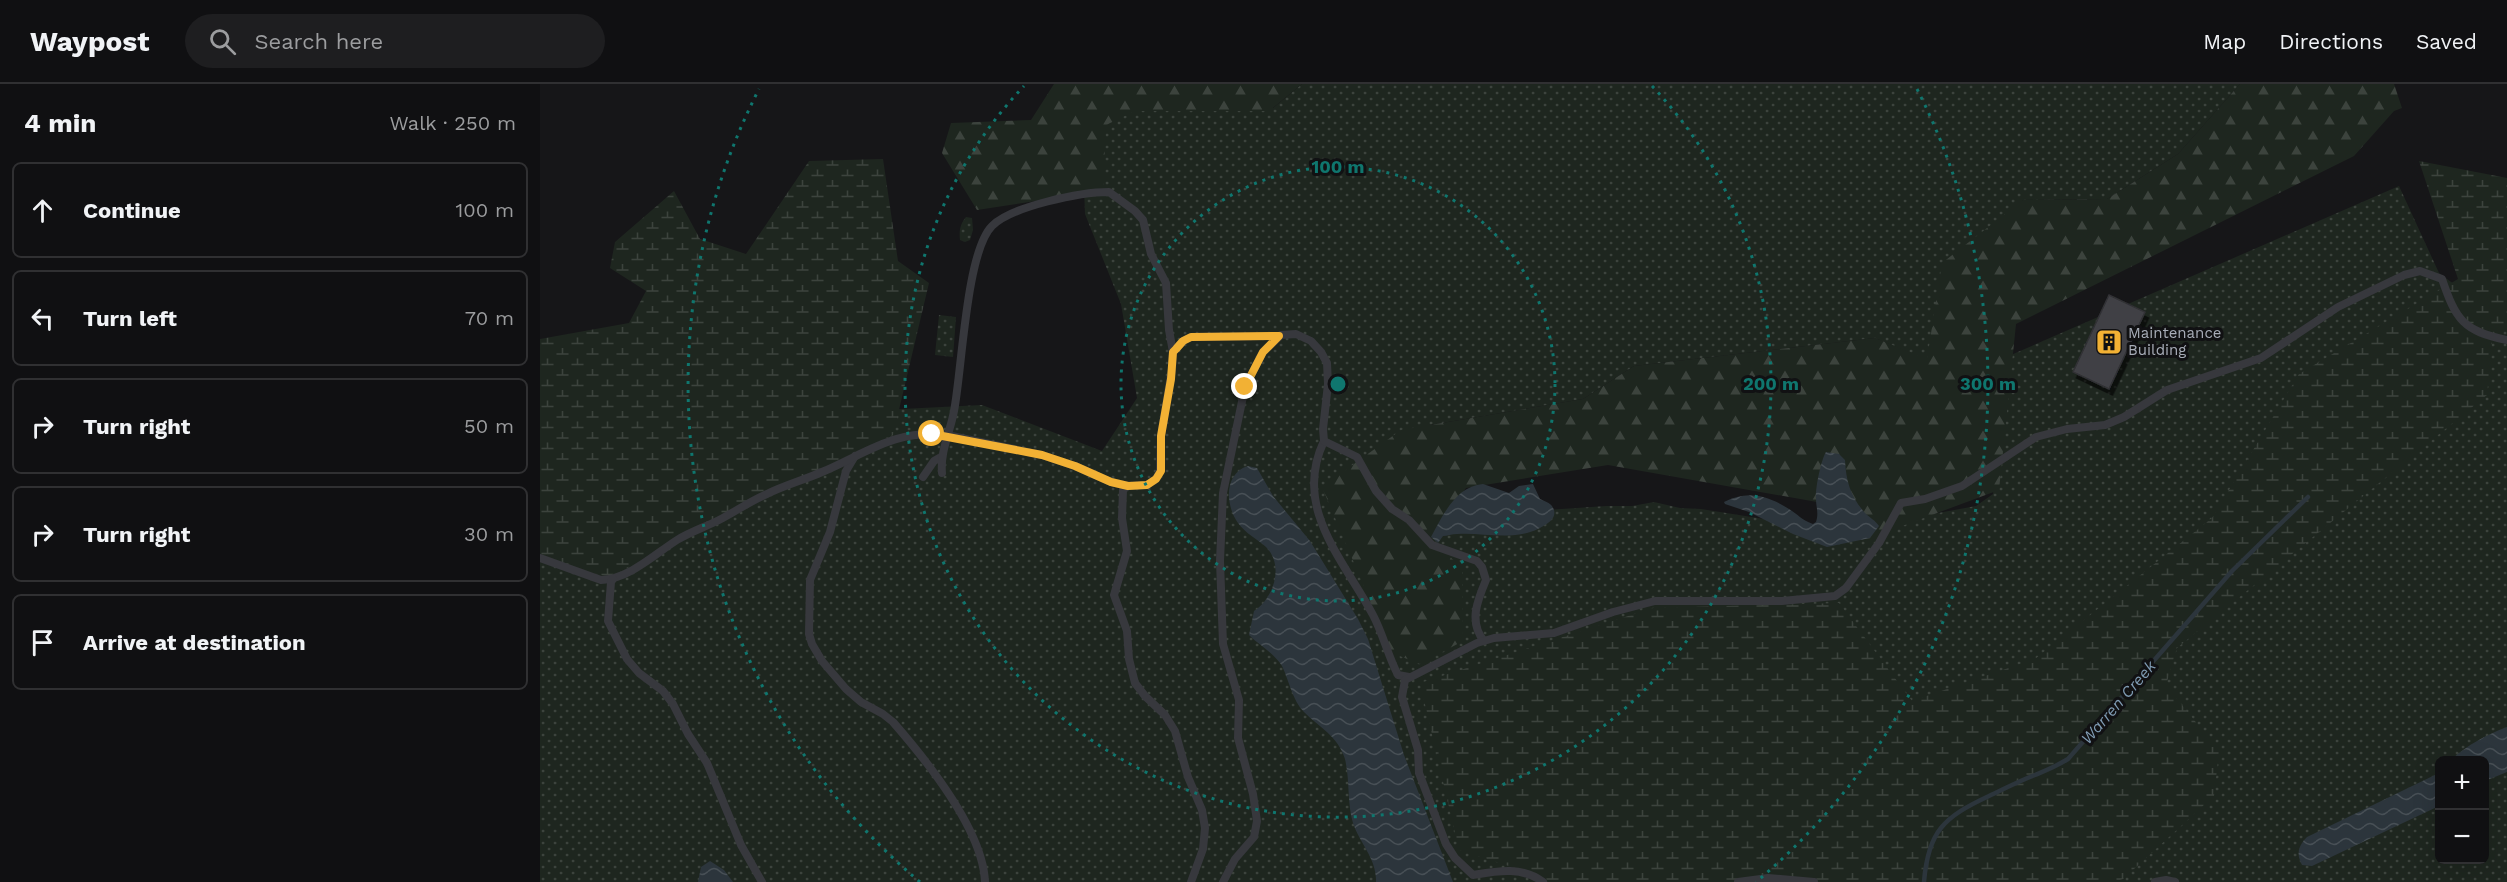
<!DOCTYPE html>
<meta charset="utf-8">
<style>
body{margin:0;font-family:"Work Sans",sans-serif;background:#1e1e20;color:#f1f3f6}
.controls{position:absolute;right:18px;bottom:18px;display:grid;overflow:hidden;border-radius:9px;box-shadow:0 6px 24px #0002}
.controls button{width:54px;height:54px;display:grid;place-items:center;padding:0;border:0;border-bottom:2px solid #303032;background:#101012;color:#f1f3f6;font:30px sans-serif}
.stop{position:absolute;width:18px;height:18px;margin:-14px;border:4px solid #f2b134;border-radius:50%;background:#fff}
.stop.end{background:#f2b134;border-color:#fff;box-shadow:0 2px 6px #0008}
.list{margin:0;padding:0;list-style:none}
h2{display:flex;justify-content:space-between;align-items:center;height:78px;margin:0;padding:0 24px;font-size:26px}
h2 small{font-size:20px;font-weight:400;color:#9c9d9f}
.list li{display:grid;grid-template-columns:39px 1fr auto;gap:18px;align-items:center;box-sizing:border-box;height:96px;margin:0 12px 12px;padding:0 12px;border:2px solid #303032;border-radius:9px}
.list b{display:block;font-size:22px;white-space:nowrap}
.list em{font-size:20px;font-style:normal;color:#9c9d9f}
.icon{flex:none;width:33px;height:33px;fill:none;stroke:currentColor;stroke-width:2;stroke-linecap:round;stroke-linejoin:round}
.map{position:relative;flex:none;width:1967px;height:798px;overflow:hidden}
header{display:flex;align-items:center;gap:36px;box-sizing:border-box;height:84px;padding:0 30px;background:#101012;border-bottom:2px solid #303032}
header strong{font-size:28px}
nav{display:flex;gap:33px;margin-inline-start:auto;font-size:21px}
.search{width:420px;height:54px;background:#1e1e20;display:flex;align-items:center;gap:15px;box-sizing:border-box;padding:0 21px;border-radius:33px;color:#9c9d9f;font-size:22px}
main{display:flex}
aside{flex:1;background:#101012}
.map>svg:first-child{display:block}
</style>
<header>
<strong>Waypost</strong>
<div class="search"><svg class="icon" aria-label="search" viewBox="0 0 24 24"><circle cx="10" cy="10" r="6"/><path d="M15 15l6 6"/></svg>Search here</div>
<nav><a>Map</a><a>Directions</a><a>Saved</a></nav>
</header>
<main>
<aside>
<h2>4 min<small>Walk · 250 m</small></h2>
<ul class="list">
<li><svg class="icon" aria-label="ahead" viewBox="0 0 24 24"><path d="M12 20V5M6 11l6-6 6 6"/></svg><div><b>Continue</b></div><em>100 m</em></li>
<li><svg class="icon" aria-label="left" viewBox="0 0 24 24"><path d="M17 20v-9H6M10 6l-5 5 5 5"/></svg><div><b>Turn left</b></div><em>70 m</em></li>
<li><svg class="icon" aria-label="right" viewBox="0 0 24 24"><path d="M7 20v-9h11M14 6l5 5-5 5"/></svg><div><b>Turn right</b></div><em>50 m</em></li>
<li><svg class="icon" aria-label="right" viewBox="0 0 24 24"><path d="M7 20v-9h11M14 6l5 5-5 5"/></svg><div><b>Turn right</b></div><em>30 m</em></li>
<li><svg class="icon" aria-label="arrive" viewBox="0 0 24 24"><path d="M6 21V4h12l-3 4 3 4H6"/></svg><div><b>Arrive at destination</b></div></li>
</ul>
</aside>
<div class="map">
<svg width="1967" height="798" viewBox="0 0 1967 798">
<defs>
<pattern id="grass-dots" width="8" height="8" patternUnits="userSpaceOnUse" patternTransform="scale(1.5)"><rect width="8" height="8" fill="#1e261f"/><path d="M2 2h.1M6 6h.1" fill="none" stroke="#3c433d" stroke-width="1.8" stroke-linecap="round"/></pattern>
<pattern id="forest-firs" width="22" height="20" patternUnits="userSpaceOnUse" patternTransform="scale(1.5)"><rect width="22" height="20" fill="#1e261f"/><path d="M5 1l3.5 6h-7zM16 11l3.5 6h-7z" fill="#3c433d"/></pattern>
<pattern id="wetland-marsh" width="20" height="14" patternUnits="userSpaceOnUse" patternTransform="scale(1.5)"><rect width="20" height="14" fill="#1e261f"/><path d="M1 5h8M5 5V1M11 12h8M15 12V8" fill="none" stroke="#3c433d"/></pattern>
<pattern id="water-waves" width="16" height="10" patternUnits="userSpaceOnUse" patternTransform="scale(1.5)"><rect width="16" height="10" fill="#2c353c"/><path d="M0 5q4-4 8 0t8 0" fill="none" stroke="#485056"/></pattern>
<filter id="shadow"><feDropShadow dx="3.5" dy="6" stdDeviation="0" flood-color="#0009"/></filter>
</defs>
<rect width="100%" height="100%" fill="#161618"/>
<g fill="url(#grass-dots)" fill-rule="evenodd">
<path d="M762,0h938l-62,70 -71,45 -84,1 -96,160 -52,-22 -241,28 -51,33 -153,26 44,90 132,-9h26l22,-4 26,6 21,1 140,22 135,-25 17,-12 11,-136 395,-172 40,87 35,26 33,9v574h-1967v-351l322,-120 120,-6 120,46 35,-53 -16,-94 -36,-90 -4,-104 192,-2zM1900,676h44v100h-44z"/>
<path d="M426,133l6,1 1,12 -3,10 -5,2 -5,-2c-1,-9 0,-16 6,-23z"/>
<polygon points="399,231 416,233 413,273 395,271"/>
</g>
<g fill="url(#forest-firs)">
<polygon points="514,0 762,0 729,27 595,27 566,41 563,107 437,126 402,69 411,39 491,36"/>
<polygon points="1700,0 1854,0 1862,24 1854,27 1814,72 1476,240 1459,406 1330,454 1294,369 1277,418 1068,381 926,404 891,453 922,485 923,557 880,580 852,569 782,403 861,346 1043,315 1094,282 1335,254 1387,275 1402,179 1483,116 1567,115 1638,70"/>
</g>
<g fill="url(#wetland-marsh)">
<polygon points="343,75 358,177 389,199 353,351 68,493 0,475 0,255 89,239 106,207 70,184 75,158 134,107 160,155 206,170 269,77"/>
<polygon points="1879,77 1967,94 1967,245 1953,247 1947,311 1637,564 1626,601 1679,667 1674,712 1583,795 1574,798 1007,798 1000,792 919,766 880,599 1113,524 1299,519 1372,617 1495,575 1672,434 1759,290 1918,195"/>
</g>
<g fill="url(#water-waves)">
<path d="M1286,368l13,2 6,6c1,22 6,37 20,53 5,5 10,7 14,13l-9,12 -43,9 -34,-13 -44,-22 -24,-8 -1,-2c23,-12 43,-7 65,7 10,6 11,10 24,15l3,-2c3,-9 0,-15 0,-23 -1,-10 5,-39 10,-47z"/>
<path d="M708,382l9,2 16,28 37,45 48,78 10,20 36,116 49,127h-77c1,-23 -16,-38 -23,-59 -6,-20 -3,-43 -8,-64 -7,-23 -26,-32 -41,-47 -12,-12 -15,-32 -22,-46 -9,-14 -22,-20 -33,-31l5,-24c19,-12 31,-45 12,-64 -9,-8 -21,-14 -28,-24 -13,-18 -14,-50 10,-57z"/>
<path d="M943,400l26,9 10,-7 14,-2 7,15c6,3 12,4 14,11 2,7 -4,12 -9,15 -27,18 -59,7 -88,9 -5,0 -10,2 -14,2l-5,7 -7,-6c12,-22 25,-51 52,-53z"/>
<path d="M1967,643v45l-22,9 -1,-21h-33c16,-15 35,-25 56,-33z"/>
<path d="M1899,689v33l-127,60 -10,-1c-6,-11 -4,-19 5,-28z"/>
<polygon points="170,777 184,786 193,798 158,798 161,783"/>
</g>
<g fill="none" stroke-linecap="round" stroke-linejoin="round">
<path stroke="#2c353c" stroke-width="4.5" d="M1384,798c4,-51 20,-65 65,-86 15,-7 30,-15 46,-21 12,-5 22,-9 33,-16l164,-188 76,-74"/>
</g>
<polygon fill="#404145" stroke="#303034" stroke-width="1.5" filter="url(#shadow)" points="1569,211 1605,228 1569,305 1533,288"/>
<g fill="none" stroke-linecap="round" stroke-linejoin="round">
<g stroke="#37383d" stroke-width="8">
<polyline points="633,268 643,257 651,253 739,252"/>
<path d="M784,357c-32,67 20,119 49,174 10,19 15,41 25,60l11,2"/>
<path d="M315,372l-9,15 -16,61 -20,48 -1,54 3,10 10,17 24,28 15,13 22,12 10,8c34,39 90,108 92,160"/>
<polyline points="383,393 394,377 401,373"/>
<polyline points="588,402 583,406 582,434 587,467 574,511 587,547 589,575 595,599 605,612 625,631 635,647 648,693 662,726 665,744 663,765 651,798"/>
<path d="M0,474l61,22c28,-1 54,-26 76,-40 13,-8 28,-13 42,-20 16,-8 31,-19 48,-26 18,-9 37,-14 55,-22 45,-19 73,-43 125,-37l95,20 33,11 36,16 17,4 19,-1 9,-6 4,-8 1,-35 11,-67 1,-17 -4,-22 -3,-47 -15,-29 -8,-34 -8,-9 -26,-19c-28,0 -97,14 -117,34 -26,26 -30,145 -38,185 -4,22 -14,40 -12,62"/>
<polyline points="73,495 71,498 68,537 87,575 99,589 123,607 133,620 148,650 167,679 201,761 222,798"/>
<path d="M683,798l12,-23 19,-22 3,-16 -4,-27 -15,-56 1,-38 -16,-56 -3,-83 3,-68 22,-106 18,-35 18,-17 15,-1 15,7 10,11 6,11 1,21 -5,45 1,12 33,16 19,34 16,18 17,11 23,25 45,16 5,6 4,13c-8,19 -18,42 -2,61"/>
<path d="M1003,798c-21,-16 -46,-11 -70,-7l-18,-17 -9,-14 -27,-71 -1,-23 -16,-53 3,-17 72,-37 17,-5 60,-5 59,-21 42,-11h127l53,-5 11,-8 33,-45 22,-40 24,-4 37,-13 74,-49 31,-8 38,-4 19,-8 43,-27 94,-32 77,-51 66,-32 16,-4 22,8c14,41 21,52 65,61"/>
<polyline points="1198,798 1228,794 1274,798"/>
<polyline points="1615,798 1626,796 1635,798"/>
</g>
</g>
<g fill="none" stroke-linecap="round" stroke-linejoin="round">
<polyline stroke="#f2b134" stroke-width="8" points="392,350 502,371 535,382 571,398 588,402 607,401 616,395 621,387 621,352 631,295 633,268 636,265 643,257 651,253 739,252 723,268 705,303"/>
</g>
<g fill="none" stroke="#0f766e" stroke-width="3" stroke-dasharray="3 6">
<circle cx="798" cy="300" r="217"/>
<path d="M1112 2A433 433 0 1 1 484 2"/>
<path d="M380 798A650 650 0 0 1 219 5M1377 5A650 650 0 0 1 1216 798"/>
</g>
<defs>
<symbol id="building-square" viewBox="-11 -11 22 22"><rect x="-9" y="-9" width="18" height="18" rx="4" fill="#f2b134" stroke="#111113"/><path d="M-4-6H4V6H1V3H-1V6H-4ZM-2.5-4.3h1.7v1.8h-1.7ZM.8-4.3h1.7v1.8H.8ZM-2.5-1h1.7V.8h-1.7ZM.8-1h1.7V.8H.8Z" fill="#111"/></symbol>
</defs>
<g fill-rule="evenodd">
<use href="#building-square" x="1554" y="243" width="30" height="30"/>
</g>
<g text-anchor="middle" stroke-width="6" stroke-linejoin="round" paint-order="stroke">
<g font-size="15" fill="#a8adb8" stroke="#111113" text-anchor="start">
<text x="1588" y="254">Maintenance<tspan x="1588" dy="17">Building</tspan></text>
</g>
<g font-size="16" font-style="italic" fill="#7f9bb3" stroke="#111113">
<text transform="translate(1578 618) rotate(-49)" y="6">Warren Creek</text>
</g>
</g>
<circle cx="798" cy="300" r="9" fill="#0f766e" stroke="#111113" stroke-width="3"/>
<g font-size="18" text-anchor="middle" font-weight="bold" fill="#0f766e" stroke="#111113" stroke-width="6" stroke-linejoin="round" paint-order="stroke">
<text x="798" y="89">100 m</text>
<text x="1231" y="306">200 m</text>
<text x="1448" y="306">300 m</text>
</g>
</svg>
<div class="controls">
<button>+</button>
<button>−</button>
</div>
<div class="stop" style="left:392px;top:350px"></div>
<div class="stop end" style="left:705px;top:303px"></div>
</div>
</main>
